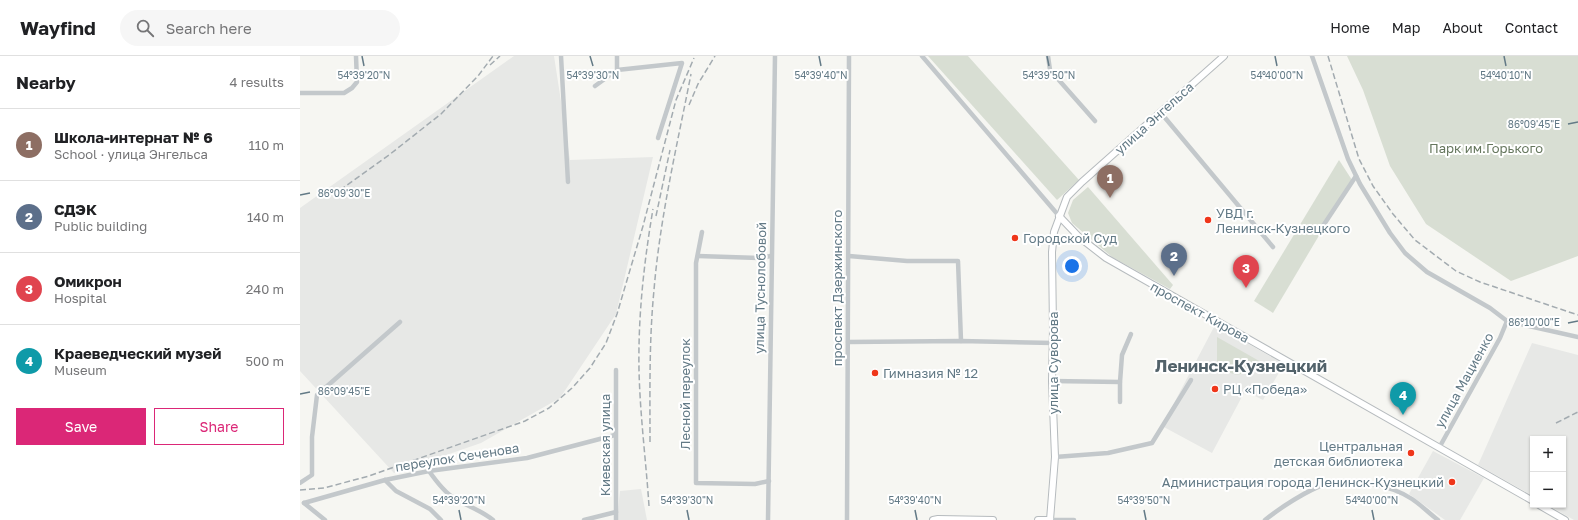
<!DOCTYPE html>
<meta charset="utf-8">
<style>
body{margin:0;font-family:"Golos Text",sans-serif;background:#f6f6f6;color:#202124}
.controls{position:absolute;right:12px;bottom:12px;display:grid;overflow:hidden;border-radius:0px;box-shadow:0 1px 3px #0004}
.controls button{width:36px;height:36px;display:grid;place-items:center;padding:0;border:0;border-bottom:1px solid #e0e0e0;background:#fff;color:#202124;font:20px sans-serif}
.you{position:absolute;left:772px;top:210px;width:14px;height:14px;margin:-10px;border:3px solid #fff;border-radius:50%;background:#1a73e8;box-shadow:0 0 0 6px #1a73e833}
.badge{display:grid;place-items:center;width:26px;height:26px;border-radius:50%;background:#db2777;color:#fff;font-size:13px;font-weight:700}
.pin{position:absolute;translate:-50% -33px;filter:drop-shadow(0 1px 2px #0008)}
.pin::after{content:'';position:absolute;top:21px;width:14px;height:12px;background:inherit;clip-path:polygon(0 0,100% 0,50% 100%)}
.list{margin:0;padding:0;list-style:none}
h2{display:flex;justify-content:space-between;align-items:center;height:52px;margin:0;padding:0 16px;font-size:17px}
h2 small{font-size:13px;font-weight:400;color:#757577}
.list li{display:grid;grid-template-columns:26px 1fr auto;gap:12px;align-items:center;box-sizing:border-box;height:72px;padding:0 16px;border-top:1px solid #e0e0e0}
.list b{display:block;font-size:15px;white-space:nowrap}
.list p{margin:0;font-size:13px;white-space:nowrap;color:#757577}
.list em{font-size:13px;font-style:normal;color:#757577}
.actions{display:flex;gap:8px;padding:12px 16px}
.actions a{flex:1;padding:9px 0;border:1px solid #db2777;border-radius:0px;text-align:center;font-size:14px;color:#db2777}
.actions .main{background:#db2777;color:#fff}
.icon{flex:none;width:22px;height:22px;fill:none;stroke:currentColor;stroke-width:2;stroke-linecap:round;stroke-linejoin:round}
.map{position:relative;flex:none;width:1278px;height:464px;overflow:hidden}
header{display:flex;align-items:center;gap:24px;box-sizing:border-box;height:56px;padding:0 20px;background:#fff;border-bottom:1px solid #e0e0e0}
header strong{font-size:19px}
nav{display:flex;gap:22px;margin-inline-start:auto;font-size:14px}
.search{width:280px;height:36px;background:#f6f6f6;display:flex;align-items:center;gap:10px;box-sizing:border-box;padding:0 14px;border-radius:22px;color:#757577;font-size:15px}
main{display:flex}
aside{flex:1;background:#fff}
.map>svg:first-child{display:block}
</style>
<header>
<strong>Wayfind</strong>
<div class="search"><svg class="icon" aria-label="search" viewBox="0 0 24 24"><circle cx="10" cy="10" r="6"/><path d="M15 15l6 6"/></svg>Search here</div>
<nav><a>Home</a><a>Map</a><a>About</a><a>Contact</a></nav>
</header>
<main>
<aside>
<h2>Nearby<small>4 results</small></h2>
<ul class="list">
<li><span class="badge" style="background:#8d6e63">1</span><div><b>Школа-интернат № 6</b><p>School · улица Энгельса</p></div><em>110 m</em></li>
<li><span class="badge" style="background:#5c6f8a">2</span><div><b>СДЭК</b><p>Public building</p></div><em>140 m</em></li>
<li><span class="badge" style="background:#e0444e">3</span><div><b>Омикрон</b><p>Hospital</p></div><em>240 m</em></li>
<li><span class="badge" style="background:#0f9aa8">4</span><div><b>Краеведческий музей</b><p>Museum</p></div><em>500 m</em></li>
</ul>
<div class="actions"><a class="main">Save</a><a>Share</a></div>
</aside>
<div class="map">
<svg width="1278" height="464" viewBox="0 0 1278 464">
<rect width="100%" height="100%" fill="#f6f6f2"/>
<g fill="#e7e8e6">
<polygon points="214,0 254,0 270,104 353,101 316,258 260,342 181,387 94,417 0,315 0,152"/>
<polygon points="915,269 984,308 963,344 945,335 912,397 862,370"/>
<polygon points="1232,287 1278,299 1278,464 1274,464 1248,449 1263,449 1263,383 1233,383 1233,440 1178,409"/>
<polygon points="1133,395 1184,422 1160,464 1145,464 1109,438"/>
<polygon points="341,433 347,464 317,464 320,435"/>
</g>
<g fill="#d8ded3">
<polygon points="628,0 668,0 779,124 757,144"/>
<polygon points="1047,0 1278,0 1278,200 1211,225 1126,168 1090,110 1063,34"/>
<polygon points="1039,104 1052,124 973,257 954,245"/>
<polygon points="788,131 873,229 870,233 812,201 772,167 768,157 773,144"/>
<path d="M917,281l44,25c-22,14 -21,18 -44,3z"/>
</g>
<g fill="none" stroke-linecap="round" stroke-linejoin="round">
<defs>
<g id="major">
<polyline points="759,160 779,181 806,202 1233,445"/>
<polyline points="1239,449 1265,464"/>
<polyline points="633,464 638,463 693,464"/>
<polyline points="738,464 750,464 755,401 752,325 753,273 752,196 754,176 767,141 782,126 924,0"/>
</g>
</defs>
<use href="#major" stroke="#b6bbbe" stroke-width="8"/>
<g stroke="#c3c8cb" stroke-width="4.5">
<polyline points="261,0 268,126"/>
<polyline points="622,0 759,160"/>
<polyline points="748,0 750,14 795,65"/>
<polyline points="1012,0 1048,103 1060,128 1090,177 1105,197 1127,216 1190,252 1207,265 1278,281"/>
<polyline points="317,14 382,7 358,82"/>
<polyline points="295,30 317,14 317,0"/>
<polyline points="0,37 44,37 52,32 57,26 56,0"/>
<polyline points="861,57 973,191"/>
<polyline points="402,176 396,207 396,427 455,428 469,425"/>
<polyline points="1019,176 1056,120"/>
<polyline points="398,200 459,202 471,200"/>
<polyline points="549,200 607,205 658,205 661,285"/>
<polyline points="548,286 661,285 753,287"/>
<polyline points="316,314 316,464"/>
<polyline points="752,325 820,326"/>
<polyline points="820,346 820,326 822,299 831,278"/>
<polyline points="1139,392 1200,282 1207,265"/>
<polyline points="755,401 808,397 852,387 891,324"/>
<path d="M129,415c7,10 15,21 25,27 13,8 27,12 39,22"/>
<polyline points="85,424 96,435 130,453 141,464"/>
<polyline points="0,427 12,419 12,381 17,339 100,266"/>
<polyline points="4,447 85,424 129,415 227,402 315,379"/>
<polyline points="4,447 25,464"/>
<polyline points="284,464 316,456"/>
<polyline points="468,464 475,0"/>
<polyline points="547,464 549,0"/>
<polyline points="750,464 774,464"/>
<path d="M965,464c15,-12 42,-30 61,-36 24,-7 65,1 86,15 9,6 17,14 26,21"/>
</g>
<use href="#major" stroke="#fff" stroke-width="6"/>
<g stroke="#a3abb0" stroke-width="1.5" stroke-dasharray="6 3" stroke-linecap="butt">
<polyline points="1028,0 1059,103 1073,130 1093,158 1115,184 1156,215 1180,226 1278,259"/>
<polyline points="190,9 200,0"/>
<polyline points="389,49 398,28 415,0"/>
<polyline points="40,134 89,99 141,58 178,20 193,0"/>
<polyline points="356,160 370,94"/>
<polyline points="1256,367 1278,356"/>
<path d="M350,386c0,-50 -1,-101 4,-152 6,-73 23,-144 37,-216"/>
<polyline points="0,434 24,432 69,420 225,365 249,352 272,332 290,312 306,287 317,258 343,170 376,44 394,2"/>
<path d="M349,450c-3,-45 -9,-91 -10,-136 -1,-54 5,-108 14,-161"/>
</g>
</g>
<path fill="none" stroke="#637a86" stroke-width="1.5" d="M62,0l2,10M290,0l3,10M519,0l2,10M747,0l2,10M975,0l2,10M1204,0l2,10M1268,68l10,-2M0,139l10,-2M1268,267l10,-2M0,338l10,-2M159,454l2,10M387,454l2,10M615,454l2,10M844,454l2,10M1072,454l2,10"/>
<g fill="#ef361a" stroke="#fff" stroke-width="1.5">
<circle cx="908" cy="164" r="4"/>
<circle cx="715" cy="182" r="4"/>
<circle cx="575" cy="317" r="4"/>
<circle cx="915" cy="333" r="4"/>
<circle cx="1111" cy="397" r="4"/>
<circle cx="1152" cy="426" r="4"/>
</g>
<g text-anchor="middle" stroke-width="4" stroke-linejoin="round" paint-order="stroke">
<g font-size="13" fill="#637a86" stroke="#fff">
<text transform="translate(854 62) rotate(-42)" y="5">улица Энгельса</text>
<text transform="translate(460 232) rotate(-89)" y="5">улица Туснолобовой</text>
<text transform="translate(537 232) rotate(-90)" y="5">проспект Дзержинского</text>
<text transform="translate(900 256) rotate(29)" y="5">проспект Кирова</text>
<text transform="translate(753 307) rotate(-90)" y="5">улица Суворова</text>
<text transform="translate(1164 324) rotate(-61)" y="5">улица Мациенко</text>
<text transform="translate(385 338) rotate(-90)" y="5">Лесной переулок</text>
<text transform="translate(305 389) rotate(-90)" y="5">Киевская улица</text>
<text transform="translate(157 401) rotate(-9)" y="5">переулок Сеченова</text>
</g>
<g font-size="13" fill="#66775e" stroke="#fff">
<text x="1186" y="97">Парк им.Горького</text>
</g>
<g font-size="13" fill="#637a86" stroke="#fff" text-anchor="start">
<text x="916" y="162">УВД г.<tspan x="916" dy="15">Ленинск-Кузнецкого</tspan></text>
<text x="723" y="187">Городской Суд</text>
<text x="583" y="322">Гимназия № 12</text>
<text x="923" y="338">РЦ «Победа»</text>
<text x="1103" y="395" text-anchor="end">Центральная<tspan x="1103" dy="15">детская библиотека</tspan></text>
<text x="1144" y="431" text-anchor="end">Администрация города Ленинск-Кузнецкий</text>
</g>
<g font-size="17" font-weight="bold" fill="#52626a" stroke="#fff">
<text x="941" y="316">Ленинск-Кузнецкий</text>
</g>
</g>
<g font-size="10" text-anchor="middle" fill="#637a86" stroke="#fff" stroke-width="4" stroke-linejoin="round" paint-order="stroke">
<text x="64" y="23">54°39'20"N</text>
<text x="293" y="23">54°39'30"N</text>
<text x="521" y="23">54°39'40"N</text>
<text x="749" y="23">54°39'50"N</text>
<text x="977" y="23">54°40'00"N</text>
<text x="1206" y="23">54°40'10"N</text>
<text x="1234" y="72">86°09'45"E</text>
<text x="44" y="141">86°09'30"E</text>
<text x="1234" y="270">86°10'00"E</text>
<text x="44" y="339">86°09'45"E</text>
<text x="159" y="448">54°39'20"N</text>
<text x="387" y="448">54°39'30"N</text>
<text x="615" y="448">54°39'40"N</text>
<text x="844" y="448">54°39'50"N</text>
<text x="1072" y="448">54°40'00"N</text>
</g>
</svg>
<div class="controls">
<button>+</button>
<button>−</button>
</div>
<div class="you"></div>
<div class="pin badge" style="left:810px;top:142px;background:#8d6e63">1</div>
<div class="pin badge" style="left:874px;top:220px;background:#5c6f8a">2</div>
<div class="pin badge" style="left:946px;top:232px;background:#e0444e">3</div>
<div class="pin badge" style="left:1103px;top:359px;background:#0f9aa8">4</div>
</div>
</main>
